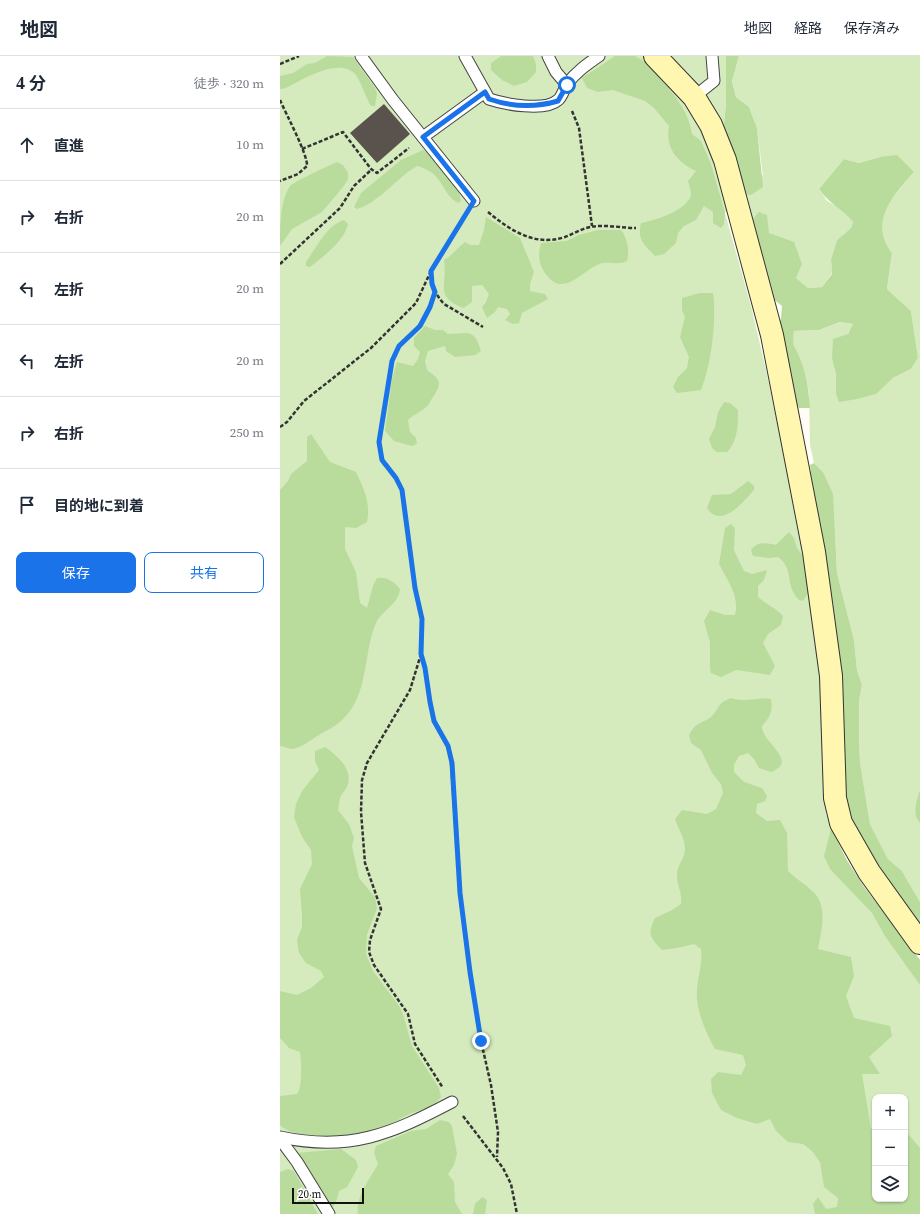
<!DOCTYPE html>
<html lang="ja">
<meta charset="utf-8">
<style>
body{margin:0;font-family:"Source Serif 4","Noto Sans JP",serif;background:#f6f6f7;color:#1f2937}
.controls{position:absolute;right:12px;bottom:12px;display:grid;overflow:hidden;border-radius:8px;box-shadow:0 1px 3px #0004}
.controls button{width:36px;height:36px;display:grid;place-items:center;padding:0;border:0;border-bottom:1px solid #e0e1e3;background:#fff;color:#1f2937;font:20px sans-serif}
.scale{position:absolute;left:12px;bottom:10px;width:72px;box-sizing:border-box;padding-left:4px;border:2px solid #111;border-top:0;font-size:11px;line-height:14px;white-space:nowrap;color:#111;-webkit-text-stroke:3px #fff;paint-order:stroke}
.stop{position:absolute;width:12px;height:12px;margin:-9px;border:3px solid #1a73e8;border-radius:50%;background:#fff}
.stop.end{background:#1a73e8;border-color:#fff;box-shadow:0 1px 4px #0008}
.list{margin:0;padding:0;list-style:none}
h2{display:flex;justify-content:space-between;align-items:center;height:52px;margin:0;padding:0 16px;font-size:17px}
h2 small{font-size:13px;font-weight:400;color:#747a83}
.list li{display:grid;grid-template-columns:26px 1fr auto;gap:12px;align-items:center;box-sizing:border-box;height:72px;padding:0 16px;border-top:1px solid #e0e1e3}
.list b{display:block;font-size:15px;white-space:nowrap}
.list em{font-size:13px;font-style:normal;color:#747a83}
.actions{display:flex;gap:8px;padding:12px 16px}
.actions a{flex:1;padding:9px 0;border:1px solid #1a73e8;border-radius:8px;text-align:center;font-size:14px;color:#1a73e8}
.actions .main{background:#1a73e8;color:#fff}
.icon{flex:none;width:22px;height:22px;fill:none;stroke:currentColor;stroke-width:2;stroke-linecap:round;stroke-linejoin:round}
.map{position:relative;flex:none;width:640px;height:1158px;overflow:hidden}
header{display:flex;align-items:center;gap:24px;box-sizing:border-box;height:56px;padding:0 20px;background:#fff;border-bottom:1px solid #e0e1e3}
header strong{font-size:19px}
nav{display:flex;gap:22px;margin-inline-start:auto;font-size:14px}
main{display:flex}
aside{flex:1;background:#fff}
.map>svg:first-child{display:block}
</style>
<header>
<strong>地図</strong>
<nav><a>地図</a><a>経路</a><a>保存済み</a></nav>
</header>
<main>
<aside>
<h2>4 分<small>徒歩 · 320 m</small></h2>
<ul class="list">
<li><svg class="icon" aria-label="ahead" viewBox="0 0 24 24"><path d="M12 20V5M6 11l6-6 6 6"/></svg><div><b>直進</b></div><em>10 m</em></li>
<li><svg class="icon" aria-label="right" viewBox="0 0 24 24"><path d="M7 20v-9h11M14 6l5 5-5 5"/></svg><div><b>右折</b></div><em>20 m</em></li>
<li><svg class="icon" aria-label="left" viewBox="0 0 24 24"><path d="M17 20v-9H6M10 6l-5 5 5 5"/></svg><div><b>左折</b></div><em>20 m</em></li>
<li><svg class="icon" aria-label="left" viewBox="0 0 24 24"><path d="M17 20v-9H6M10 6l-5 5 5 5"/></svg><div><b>左折</b></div><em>20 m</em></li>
<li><svg class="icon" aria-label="right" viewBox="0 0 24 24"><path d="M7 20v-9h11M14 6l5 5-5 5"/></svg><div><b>右折</b></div><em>250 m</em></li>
<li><svg class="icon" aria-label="arrive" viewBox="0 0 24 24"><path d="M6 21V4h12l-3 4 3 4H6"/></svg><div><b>目的地に到着</b></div></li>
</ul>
<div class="actions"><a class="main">保存</a><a>共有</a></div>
</aside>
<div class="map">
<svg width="640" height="1158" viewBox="0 0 640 1158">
<rect width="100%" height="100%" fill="#fffdf5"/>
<path fill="#d5ebbd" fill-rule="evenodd" d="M0,0h446v48l-3,28 40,44 -6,-48 -8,-21 -13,-10 -4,-17 7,-24h181v733c-3,10 -9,25 0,34v79l-18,-31 -14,-12 -18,-35 -10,-62 -1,-22v-39l3,-16 -5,-15 -3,-30 -17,-67 -2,-39 -12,-62 -9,-9 -4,-18 -1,-52 -9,-35 -8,-13 2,-14 25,-1 21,-8 14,2 -22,35 4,15v20h39l18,-16 18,-9 7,-11 -7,-47 -24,-22 5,-36c-23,-30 0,-57 22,-81l-34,-15 -21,6 -15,-4 -25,30 8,12 17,9 9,12 -2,6 -14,12 -6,19 1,14 -10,14 -14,1 -12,-10 -27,-45 -18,-12 -12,-37 -14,29 26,93 15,64 27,126 17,94 8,52 8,172 20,45 18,28 56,73v254h-640zM595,1041h30v102h-30z"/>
<g fill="#b9dc9c">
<path d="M47,0l26,1 22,31 2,6 -2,12h-4c-6,-10 -9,-22 -15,-31 -16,-19 -53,4 -70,13l-6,1v-13l13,-3 14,-9 8,-1z"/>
<polygon points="221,0 253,0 256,8 256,16 247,26 234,30 222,24 211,14 211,7"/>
<path d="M335,0h20l7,4c19,20 46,44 50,74l9,7 10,23 14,49 -1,11 -3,4 -8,-5v-11l-9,-6 -8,14 -12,6 -6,7 -2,10 -12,11 -9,2c-11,-12 -18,-16 -14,-33 13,-2 49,-14 50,-29 0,-4 -2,-9 -3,-13l8,-10c-19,-9 -31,-23 -27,-45l-15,-18 -9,-7 -32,-11 -15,2 -11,-4 -5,-10z"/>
<polygon points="446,0 459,0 452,25 456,41 469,51 477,72 483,131 471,139 465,138 443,76 446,48"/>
<path d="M143,94l6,3 30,39 2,9 -3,2c-18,-10 -13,-30 -41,-37 -21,12 -37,36 -60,43l-3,-2 7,-14 40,-33z"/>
<path d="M617,99l17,17c-22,24 -45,51 -22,81l-5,36 24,22 7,47 -7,11 -18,9 -17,16 -19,5 -18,3 -3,-8v-20l-4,-15 1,-20 15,-5 5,-10 -13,-2 -21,8 -25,1c-2,17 0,13 6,27 6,15 9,34 10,50h-11l-4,-7 -17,-76 3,-6 1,-13 -10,-8 -21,-77 8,-9 8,3 2,18 25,9 8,22 -6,14 12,10 14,-1 10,-13 -1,-15 6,-19 14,-12 2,-6c-12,-15 -23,-17 -34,-33l25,-30 15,4 21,-6z"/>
<path d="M57,106l6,3 5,8v6l-5,8 -21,25 -30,17 -12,17c0,-19 0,-45 10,-60 5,-5 40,-21 47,-24z"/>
<path d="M206,161l34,21 14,34 -4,12v7l15,3 3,5 -26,14 -3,10 -6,1 -8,-4 5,-6 -3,-5 -9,-2 -3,5 -8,6 -5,-11 4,-5 3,-8 -7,-9 -10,1v16l-8,6c-31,-12 -16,-22 -20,-48 9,-5 13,-12 21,-18l5,3h9l5,-15z"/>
<path d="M64,164l4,4c-3,16 -25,33 -38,43l-4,-1v-4c11,-15 20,-36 38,-42z"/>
<path d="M318,174h23c6,7 9,22 6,31 -9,5 -21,-1 -30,4 -18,9 -35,33 -52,8 -7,-10 -7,-18 -4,-30l25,-2 13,-6z"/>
<path d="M420,237h13c4,26 -2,73 -12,97l-24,3 -4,-6 5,-10 9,-9 2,-11 -9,-20 5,-20 -3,-7v-12z"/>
<path d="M145,270l10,4h8l5,4c19,0 26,-7 33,17l-6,4 -20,2 -9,-6 -1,-5 -17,5 -3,10 2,9c13,9 16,13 6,27 -3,4 -4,8 -7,10 -6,6 -12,7 -18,13l2,12 6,6 1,6 -5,2 -18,-5 -9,-10 7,-52 5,-17 16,4 5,-7 2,-7 -6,-6v-8z"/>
<path d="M444,346l6,1 8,7c0,15 0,31 -11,42h-10l-5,-4 -3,-9 6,-12 3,-15z"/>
<path d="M31,378l19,28 26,10c8,17 15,31 11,50l-11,6 -11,-1v22l11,23 4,31 7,5 6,-22 4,-8c11,-1 16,3 23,11 -1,15 -18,21 -24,34 -13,30 -7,73 -34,97 -7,7 -15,10 -23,15 -9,5 -17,13 -27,14 -4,0 -8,-3 -12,-3v-256l8,-9 3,-7 16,-13v-24z"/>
<polygon points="534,407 543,416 553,438 557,517 574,584 577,614 582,629 579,645 579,684 580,706 590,768 608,803 622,815 640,846 640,868 594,805 567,756 556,570 531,420 530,409"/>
<path d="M468,425l6,5v4c-10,11 -33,40 -47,18l5,-13 19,-1z"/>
<path d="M451,468l4,4 -1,22 10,21 8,3 15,-4 -3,10 -6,6v11c9,8 18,11 25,19l-2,9 -13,9 -5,9 12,23 -5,9 -34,-5 -15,7 -10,-4 -1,-6v-25l-6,-21 6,-11 15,5h10c5,-19 -8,-35 -16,-51l6,-36z"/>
<path d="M509,476l5,6 3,10 6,8 7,34 -7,11 -4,-1c-15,-15 -4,-31 -21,-43l-9,1 -16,-2 -2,-6c6,-9 15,-7 25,-5z"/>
<path d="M451,642c14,5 26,-1 40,1 2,13 -1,18 -9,27 -1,16 38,35 9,46l-12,-4 -5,-9 -6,-6 -9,3 -5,9v7l10,10 18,6 5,8 -2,5 -8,3 -1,9 11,8 13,-1 7,13 1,38c7,7 24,18 29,25 10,16 4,36 1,53l33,8 3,19 -8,20 8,22 36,8 2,10 -23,21 11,17h-18l9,55 4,-3v73h30v-69l15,18v66h-105l-2,-10 5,-7 8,12 11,-2 1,-9 -14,-11 -4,-25 -8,-11 -9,-7 -15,-2 -12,-11 -6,-12 -13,5 -20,-6 -16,-8 -9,-17 -1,-14 7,-7 23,3 5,-10 -3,-10 -28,-6c-9,-16 -20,-41 -18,-59 1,-14 6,-27 4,-41l-7,-5 -17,4 -15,2c-12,-13 -15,-15 -7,-32l17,-8 9,-6c1,-14 -4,-18 -4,-28 0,-9 4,-13 7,-21 4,-12 -5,-24 -9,-36l7,-9 25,4 9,-5 7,-16 -2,-9 -9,-11 -11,-23 -10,-7 -2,-8c8,-15 15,-11 24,-20 8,-10 4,-11 18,-17z"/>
<path d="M45,691c13,9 29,23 22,40 -2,4 -6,7 -7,11 -1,3 -1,9 -2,12l11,14 5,14 -2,8 7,32 16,19 2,11 -10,27 -1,19 7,17 26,35 4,8 9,32 27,42 2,9c-5,8 -19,13 -29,16 -11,5 -22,12 -33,16 -21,7 -83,13 -99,-4v-29l17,-2c6,-8 4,-32 3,-42l-11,-4 -9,-10v-47l17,4 14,-7 13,-11 -3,-6 -15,-8 -7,-10 -2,-13 5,-13v-12l-2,-26 12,-25 -1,-14 -9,-13 -8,-20 2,-13 6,-13 17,-21 -4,-9v-10z"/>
<path d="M640,733v34c-9,-9 -3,-24 0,-34z"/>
<polygon points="551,773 566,803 584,831 640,904 640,929 605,880 592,857 550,813 544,800"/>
<path d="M160,1064l9,2 3,4 5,28 -3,11 -6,9 6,8 1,20 7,12h-104c-2,-19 12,-35 20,-50l-4,-11 2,-7 35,-15 15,-2z"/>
<polygon points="61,1093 76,1104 78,1111 67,1131 59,1135 57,1143 52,1153 17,1097"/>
<polygon points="8,1113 14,1115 38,1158 0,1158 0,1116"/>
<polygon points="202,1141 207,1144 205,1158 193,1158 195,1148"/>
</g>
<polygon fill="#5a524d" points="104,48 130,78 97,107 70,77"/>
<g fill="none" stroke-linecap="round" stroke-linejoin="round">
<defs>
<g id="lane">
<polyline points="81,0 113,44 194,145"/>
<path d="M185,0l24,43c15,5 56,13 69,1 4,-3 6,-11 9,-16 9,-12 19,-19 32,-28"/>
<polyline points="268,0 276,16 287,29"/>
<polyline points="414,41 434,25 432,0"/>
<polyline points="143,81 205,36"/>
<path d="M0,1081c70,15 111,-3 172,-35"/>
<polyline points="0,1083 17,1106 49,1158"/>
</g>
<polyline id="secondary" points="375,0 414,41 431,69 445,104 492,279 534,496 551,620 555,742 561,767 589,816 640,887"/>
</defs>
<use href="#lane" stroke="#444" stroke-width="13"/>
<use href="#secondary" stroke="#333" stroke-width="24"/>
<g stroke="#333" stroke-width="2.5" stroke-dasharray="4 2" stroke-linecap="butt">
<polyline points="0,8 19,0"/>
<path d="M0,44c6,14 28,55 27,66l-9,8 -18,7"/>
<polyline points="292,55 299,72 312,170"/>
<polyline points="22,93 63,76 91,113 97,117 129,92"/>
<path d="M208,156c22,18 46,35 77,25 8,-3 16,-8 25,-10 14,-3 32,1 46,1"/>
<polyline points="0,208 60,152 74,130 91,114"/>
<path d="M151,216c1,14 4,22 13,32l39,23"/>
<polyline points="155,236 150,251 139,270 119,290 112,305 99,387 102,403 116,422 122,435 135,532 142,563 141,598 130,634 87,707 82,724 81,756 85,807 101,853 90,884 89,896 94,909 128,958 135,988 163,1032"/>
<polyline points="0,371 7,366 24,345 91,292 136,247 151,215 185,159"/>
<polyline points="141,598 145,612 150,646 155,665 168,690 171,707 180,837 190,916 201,985 211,1029 218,1076 217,1101"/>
<polyline points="183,1060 223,1112 231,1128 237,1158"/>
</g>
<use href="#lane" stroke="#fff" stroke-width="11"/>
<use href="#secondary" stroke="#fff6b0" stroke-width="22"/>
</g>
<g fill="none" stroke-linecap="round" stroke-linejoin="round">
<path stroke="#1a73e8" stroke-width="5" d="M201,985l-11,-69 -10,-79 -8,-130 -4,-17 -14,-25 -4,-19 -5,-34 -4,-14 1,-35 -7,-31 -13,-98 -6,-12 -14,-18 -3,-18 13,-81 7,-15 21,-20 10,-19 5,-15 -3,-8 -1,-13 43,-70 -51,-64 62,-45 4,7c23,8 45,9 69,2l9,-16"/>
</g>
</svg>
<div class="controls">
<button>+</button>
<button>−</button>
<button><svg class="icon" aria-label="layers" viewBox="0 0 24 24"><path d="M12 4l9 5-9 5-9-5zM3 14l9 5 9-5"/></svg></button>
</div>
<div class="scale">20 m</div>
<div class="stop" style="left:287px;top:29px"></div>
<div class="stop end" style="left:201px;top:985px"></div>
</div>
</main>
